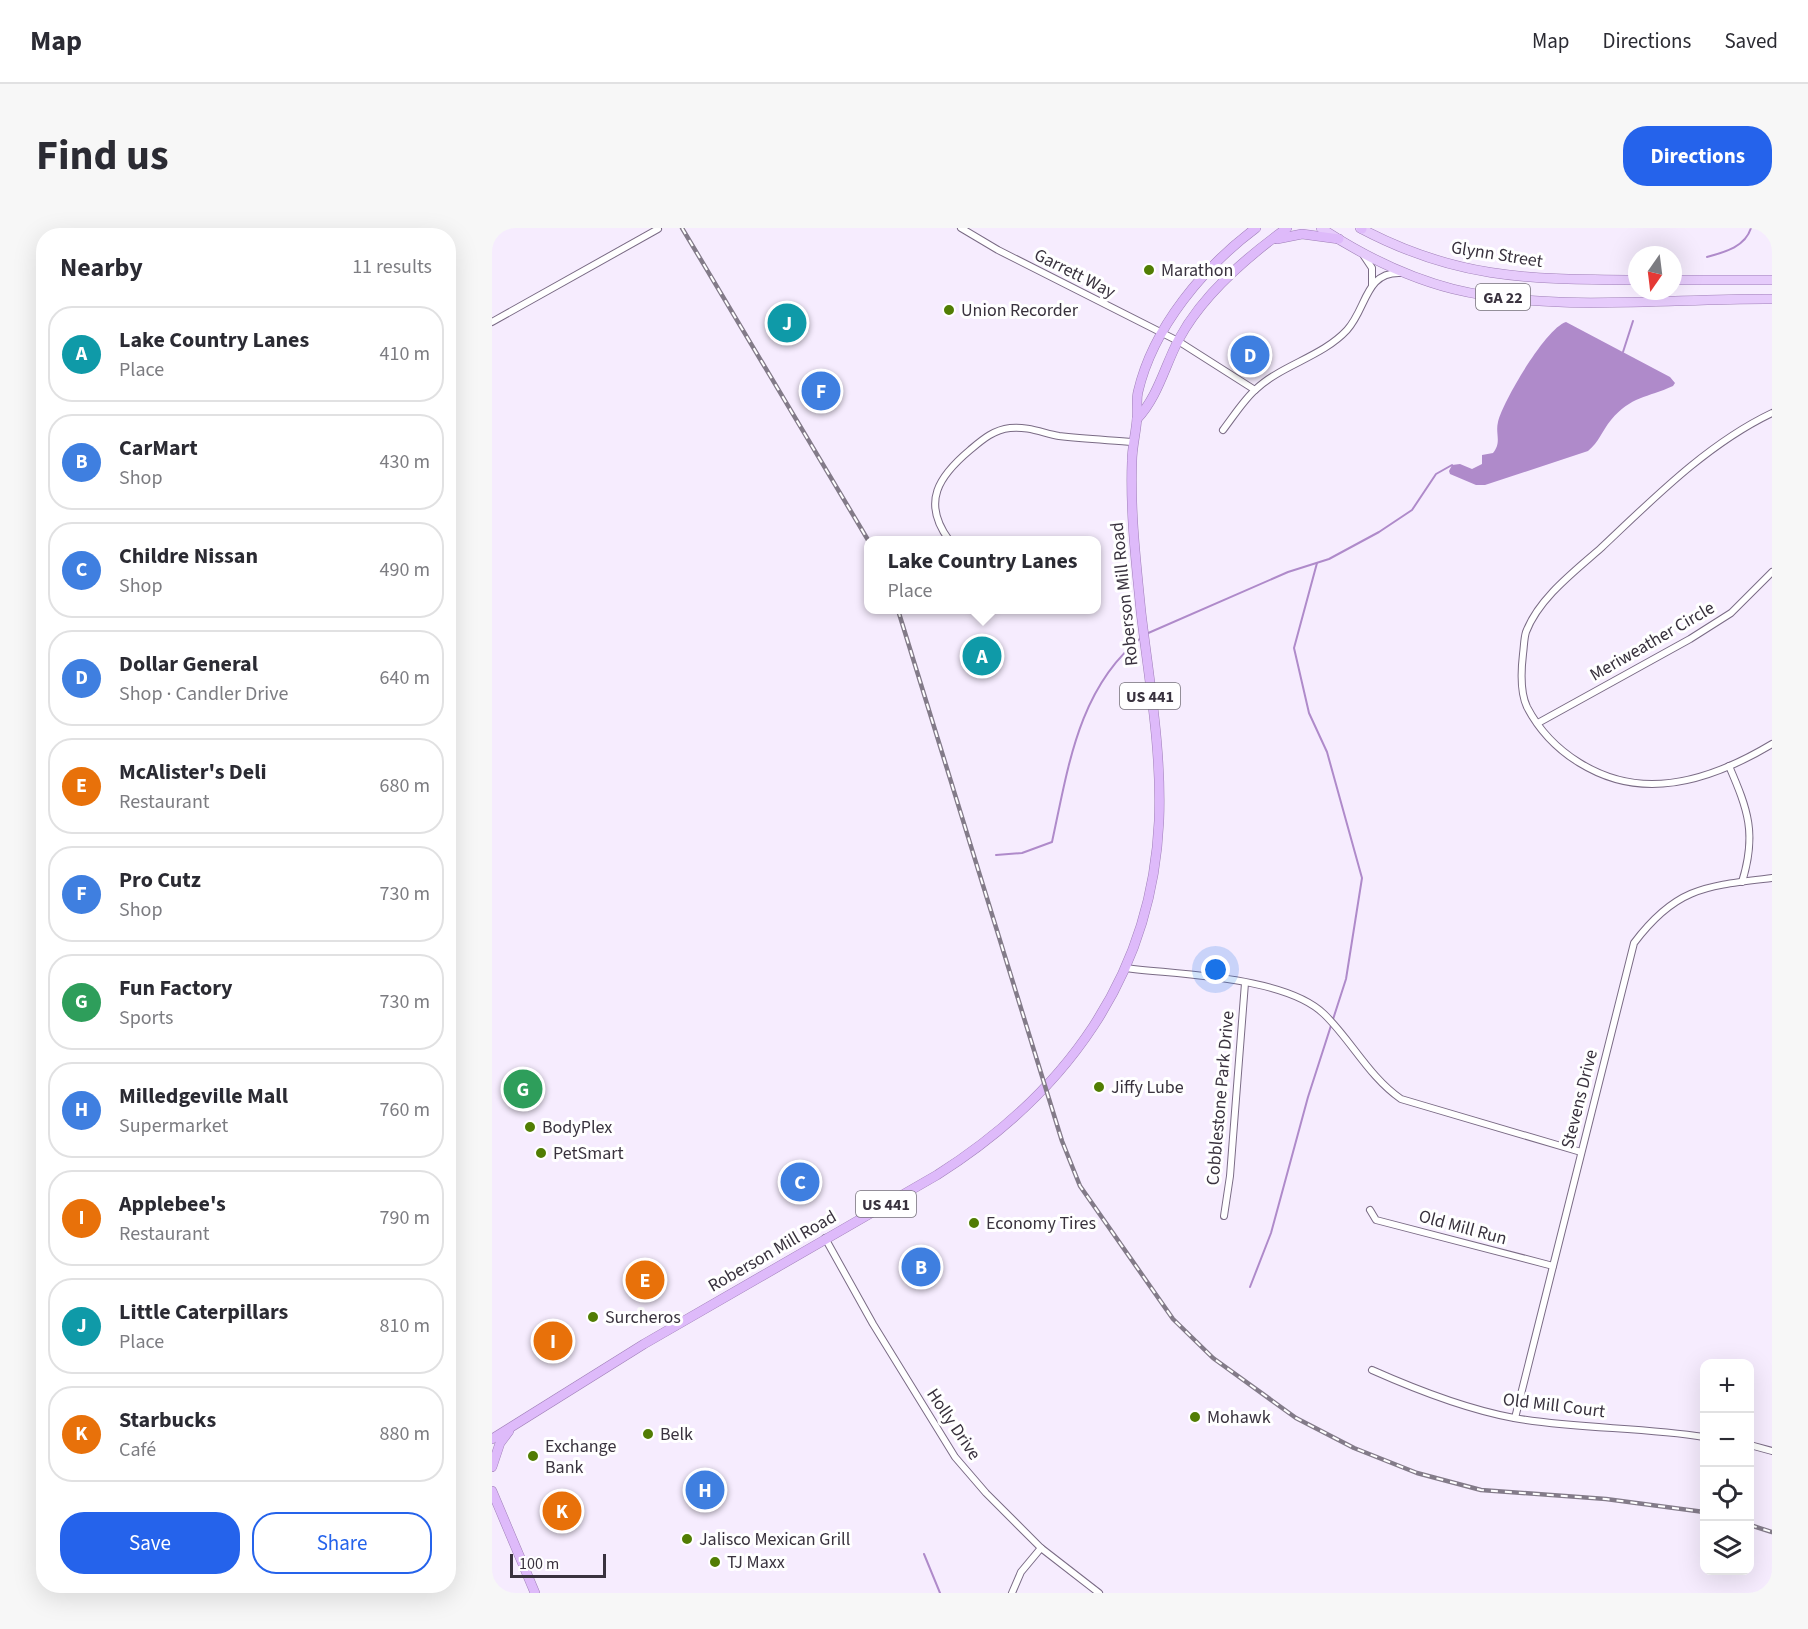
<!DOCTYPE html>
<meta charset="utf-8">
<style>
body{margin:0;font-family:"Source Sans 3",sans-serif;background:#f7f7f7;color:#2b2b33}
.controls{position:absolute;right:18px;bottom:18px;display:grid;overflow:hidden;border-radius:12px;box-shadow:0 6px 24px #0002}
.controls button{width:54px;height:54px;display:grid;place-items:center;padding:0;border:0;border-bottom:2px solid #e1e1e2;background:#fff;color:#2b2b33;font:30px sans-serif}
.compass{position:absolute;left:1136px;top:18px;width:54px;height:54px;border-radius:50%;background:#fff;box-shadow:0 6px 24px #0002;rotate:194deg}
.scale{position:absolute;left:18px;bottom:15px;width:96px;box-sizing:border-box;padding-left:6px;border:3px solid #39323e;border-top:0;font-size:16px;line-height:21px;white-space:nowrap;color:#39323e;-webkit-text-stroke:4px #fff;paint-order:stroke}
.you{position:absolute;left:724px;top:742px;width:21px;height:21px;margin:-15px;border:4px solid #fff;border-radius:50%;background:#1a73e8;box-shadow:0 0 0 9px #1a73e833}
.badge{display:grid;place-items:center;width:39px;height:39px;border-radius:50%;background:#2563eb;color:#fff;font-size:20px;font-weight:700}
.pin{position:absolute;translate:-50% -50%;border:3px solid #fff;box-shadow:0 2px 6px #0006}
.popup{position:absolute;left:372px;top:308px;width:237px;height:78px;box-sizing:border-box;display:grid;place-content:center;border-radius:12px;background:#fff;filter:drop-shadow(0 2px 4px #0005);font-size:20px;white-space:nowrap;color:#7c7c81}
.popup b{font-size:22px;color:#2b2b33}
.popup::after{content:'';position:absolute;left:50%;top:100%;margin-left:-12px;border:12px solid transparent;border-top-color:#fff}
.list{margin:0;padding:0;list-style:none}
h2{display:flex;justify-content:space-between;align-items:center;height:78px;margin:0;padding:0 24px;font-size:26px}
h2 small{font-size:20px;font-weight:400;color:#7c7c81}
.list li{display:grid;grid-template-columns:39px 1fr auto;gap:18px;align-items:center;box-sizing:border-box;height:96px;margin:0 12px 12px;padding:0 12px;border:2px solid #e1e1e2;border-radius:24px}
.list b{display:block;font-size:22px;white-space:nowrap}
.list p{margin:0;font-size:20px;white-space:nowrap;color:#7c7c81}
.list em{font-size:20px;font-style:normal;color:#7c7c81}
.actions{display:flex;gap:12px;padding:18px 24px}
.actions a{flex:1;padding:14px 0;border:2px solid #2563eb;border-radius:24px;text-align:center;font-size:21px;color:#2563eb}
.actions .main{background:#2563eb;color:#fff}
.icon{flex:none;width:33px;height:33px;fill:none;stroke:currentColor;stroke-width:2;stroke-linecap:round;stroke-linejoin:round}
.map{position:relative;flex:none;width:1280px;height:1365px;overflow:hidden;border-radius:24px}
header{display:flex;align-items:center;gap:36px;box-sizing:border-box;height:84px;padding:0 30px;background:#fff;border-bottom:2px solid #e1e1e2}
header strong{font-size:28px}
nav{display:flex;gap:33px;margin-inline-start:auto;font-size:21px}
.intro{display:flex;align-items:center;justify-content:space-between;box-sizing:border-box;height:144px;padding:0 36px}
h1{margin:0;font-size:42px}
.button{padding:15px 27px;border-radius:24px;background:#2563eb;color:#fff;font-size:21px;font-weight:700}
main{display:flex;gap:36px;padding:0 36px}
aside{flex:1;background:#fff;border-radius:24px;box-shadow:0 6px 24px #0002}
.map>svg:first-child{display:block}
</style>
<header>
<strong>Map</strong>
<nav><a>Map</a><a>Directions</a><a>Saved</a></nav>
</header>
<div class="intro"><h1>Find us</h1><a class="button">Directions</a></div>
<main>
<aside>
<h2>Nearby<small>11 results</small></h2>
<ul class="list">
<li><span class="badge" style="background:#0f9aa8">A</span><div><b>Lake Country Lanes</b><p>Place</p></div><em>410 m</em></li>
<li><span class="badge" style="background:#3f7fe0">B</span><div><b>CarMart</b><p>Shop</p></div><em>430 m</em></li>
<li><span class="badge" style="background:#3f7fe0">C</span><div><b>Childre Nissan</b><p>Shop</p></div><em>490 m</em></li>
<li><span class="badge" style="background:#3f7fe0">D</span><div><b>Dollar General</b><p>Shop · Candler Drive</p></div><em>640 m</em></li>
<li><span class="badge" style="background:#e8710a">E</span><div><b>McAlister's Deli</b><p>Restaurant</p></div><em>680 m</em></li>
<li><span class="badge" style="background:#3f7fe0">F</span><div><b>Pro Cutz</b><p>Shop</p></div><em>730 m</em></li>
<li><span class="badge" style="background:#2e9e5b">G</span><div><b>Fun Factory</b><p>Sports</p></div><em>730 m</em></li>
<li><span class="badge" style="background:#3f7fe0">H</span><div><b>Milledgeville Mall</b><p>Supermarket</p></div><em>760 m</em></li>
<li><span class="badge" style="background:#e8710a">I</span><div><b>Applebee's</b><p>Restaurant</p></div><em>790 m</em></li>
<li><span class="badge" style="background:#0f9aa8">J</span><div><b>Little Caterpillars</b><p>Place</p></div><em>810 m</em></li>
<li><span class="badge" style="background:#e8710a">K</span><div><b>Starbucks</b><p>Café</p></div><em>880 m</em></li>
</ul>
<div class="actions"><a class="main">Save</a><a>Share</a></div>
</aside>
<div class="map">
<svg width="1280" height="1365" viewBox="0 0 1280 1365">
<rect width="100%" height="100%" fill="#f6ecfe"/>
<path fill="#af8aca" d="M1074,94l104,55 5,6 -2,3c-26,12 -42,10 -62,34 -9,11 -12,22 -23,31l-103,34h-9l-26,-11 -1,-3 3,-6 8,-1 12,5 10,-5v-9l11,-2c9,-11 2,-19 5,-31 5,-21 48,-94 68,-100z"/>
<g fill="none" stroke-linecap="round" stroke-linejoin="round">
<g stroke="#af8aca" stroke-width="2">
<path d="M1215,29c18,-5 38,-10 44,-29"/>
<polyline points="1131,124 1141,93"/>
<polyline points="654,406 796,344 837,331 887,304 920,282 944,246 960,237"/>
<path d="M504,627l26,-2 30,-11c16,-73 26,-155 90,-205"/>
<polyline points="758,1059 779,1005 816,869 854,751 870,650 835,524 817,485 802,420 825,335"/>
<polyline points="432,1326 448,1365"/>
</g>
<defs>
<g id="minor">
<polyline points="469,0 506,22 686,113 763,162"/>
<polyline points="872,28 880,40 880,57"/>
<polyline points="0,94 166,1"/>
<path d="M1280,185c-65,31 -119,86 -171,135 -26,23 -62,50 -75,84 -2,6 -2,15 -3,22 -2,17 -3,38 4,53 24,46 74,77 125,77 42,0 85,-19 120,-40"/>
<path d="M731,202c10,-13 20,-29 32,-40 26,-25 67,-33 92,-60 20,-22 18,-58 53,-57"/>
<path d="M457,312c-28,-38 -10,-64 21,-90 12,-10 23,-20 40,-22 17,-2 33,5 49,8 25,3 50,4 74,6"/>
<polyline points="1046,495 1198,411 1239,385 1280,344"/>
<path d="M1237,538c19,44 28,68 13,116"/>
<path d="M633,740c53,7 160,8 199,46 27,26 45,63 77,85l180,53"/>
<polyline points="878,982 884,992 1061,1038"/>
<polyline points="732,988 738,948 753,755"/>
<polyline points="333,1010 381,1096 463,1229 494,1265 549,1320 607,1365"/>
<path d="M880,1142c45,20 93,39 142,48 62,11 128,9 190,19"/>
<path d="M1023,1190l119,-475c42,-56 72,-57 138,-65"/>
<polyline points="1258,1217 1280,1223"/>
<polyline points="520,1365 529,1344 549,1320"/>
</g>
<g id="primary">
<path d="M829,0c41,27 85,49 132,61 96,24 219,9 319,10"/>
<path d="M868,0c98,52 169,51 277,52"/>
<polyline points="1181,52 1280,52"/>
</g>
<g id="trunk">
<polyline points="869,0 870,1"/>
<polyline points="785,11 810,6 847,11"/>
<path d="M645,191c21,-22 28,-54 42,-80 24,-45 68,-82 108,-111"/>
<path d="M0,1211l152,-95 293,-169c128,-81 215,-198 222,-354 3,-69 -10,-141 -18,-209 -5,-50 -11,-101 -9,-151 0,-14 4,-28 5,-43 1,-9 -1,-18 1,-26 15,-65 66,-125 118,-164"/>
<polyline points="0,1239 8,1215 17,1203"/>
<polyline points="0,1263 43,1365"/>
</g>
</defs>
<use href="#minor" stroke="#7a6b85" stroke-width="8"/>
<use href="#primary" stroke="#9f7fb7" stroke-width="10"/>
<use href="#trunk" stroke="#9f7fb7" stroke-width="10"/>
<use href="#minor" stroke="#fff" stroke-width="6"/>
<use href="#primary" stroke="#e6cbfb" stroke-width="9"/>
<use href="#trunk" stroke="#debafa" stroke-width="9"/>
<defs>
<g id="rail">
<polyline points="190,0 376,312"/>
<polyline points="406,382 570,913 588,958 681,1091 721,1130 804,1190 862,1220 925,1245 989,1262 1114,1271 1212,1284"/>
<polyline points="1258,1297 1280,1304"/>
</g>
</defs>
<use href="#rail" stroke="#837b89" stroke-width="4.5"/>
<use href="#rail" stroke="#fff" stroke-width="2" stroke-dasharray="7" stroke-linecap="butt"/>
</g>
<g fill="#517d03" stroke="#fff" stroke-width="2">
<circle cx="657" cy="42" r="6"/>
<circle cx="457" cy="82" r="6"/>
<circle cx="607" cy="859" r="6"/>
<circle cx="38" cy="899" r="6"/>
<circle cx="49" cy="925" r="6"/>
<circle cx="482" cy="995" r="6"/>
<circle cx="101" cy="1089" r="6"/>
<circle cx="703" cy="1189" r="6"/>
<circle cx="156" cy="1206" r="6"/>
<circle cx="41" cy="1228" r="6"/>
<circle cx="195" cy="1311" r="6"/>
<circle cx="223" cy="1334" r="6"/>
</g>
<g text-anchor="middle" stroke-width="6" stroke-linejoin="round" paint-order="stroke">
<g fill="#fff" stroke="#747078" stroke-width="1.5">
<rect x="984" y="56" width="54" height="26" rx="4.5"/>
<rect x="628" y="455" width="60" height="26" rx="4.5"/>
<rect x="364" y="963" width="60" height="26" rx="4.5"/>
</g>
<g font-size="16" font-weight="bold" fill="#39323e">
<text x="1011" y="75">GA 22</text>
<text x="658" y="474">US 441</text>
<text x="394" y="982">US 441</text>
</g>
<g font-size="18" fill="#39323e" stroke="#fff">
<text transform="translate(1005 26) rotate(9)" y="6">Glynn Street</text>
<text transform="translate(583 45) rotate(27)" y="6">Garrett Way</text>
<text transform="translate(632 366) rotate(-96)" y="6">Roberson Mill Road</text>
<text transform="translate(1160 413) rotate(-30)" y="6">Meriweather Circle</text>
<text transform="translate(728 870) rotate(-85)" y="6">Cobblestone Park Drive</text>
<text transform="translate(1087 871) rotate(-76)" y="6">Stevens Drive</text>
<text transform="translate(971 999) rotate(15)" y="6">Old Mill Run</text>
<text transform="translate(280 1023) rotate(-30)" y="6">Roberson Mill Road</text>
<text transform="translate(1062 1177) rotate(7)" y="6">Old Mill Court</text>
<text transform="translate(462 1196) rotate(56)" y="6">Holly Drive</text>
</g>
<g font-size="18" fill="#39323e" stroke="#fff" text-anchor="start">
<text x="669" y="48">Marathon</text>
<text x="469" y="88">Union Recorder</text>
<text x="619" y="865">Jiffy Lube</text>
<text x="50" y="905">BodyPlex</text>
<text x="61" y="931">PetSmart</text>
<text x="494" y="1001">Economy Tires</text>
<text x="113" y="1095">Surcheros</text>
<text x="715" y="1195">Mohawk</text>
<text x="168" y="1212">Belk</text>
<text x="53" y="1224">Exchange<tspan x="53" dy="21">Bank</tspan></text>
<text x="207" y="1317">Jalisco Mexican Grill</text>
<text x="235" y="1340">TJ Maxx</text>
</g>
</g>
</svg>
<div class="controls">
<button>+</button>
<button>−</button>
<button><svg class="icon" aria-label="locate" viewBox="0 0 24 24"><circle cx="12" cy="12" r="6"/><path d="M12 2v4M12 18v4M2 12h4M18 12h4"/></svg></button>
<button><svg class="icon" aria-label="layers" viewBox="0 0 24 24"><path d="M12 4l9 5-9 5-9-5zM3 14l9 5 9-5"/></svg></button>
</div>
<svg class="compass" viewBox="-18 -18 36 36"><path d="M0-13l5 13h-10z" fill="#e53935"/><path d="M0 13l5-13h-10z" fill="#7c7c81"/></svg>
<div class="scale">100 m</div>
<div class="you"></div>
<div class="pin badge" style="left:490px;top:428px;background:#0f9aa8">A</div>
<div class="popup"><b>Lake Country Lanes</b>Place</div>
<div class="pin badge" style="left:429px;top:1039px;background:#3f7fe0">B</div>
<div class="pin badge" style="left:308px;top:954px;background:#3f7fe0">C</div>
<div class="pin badge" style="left:758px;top:127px;background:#3f7fe0">D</div>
<div class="pin badge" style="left:153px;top:1052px;background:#e8710a">E</div>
<div class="pin badge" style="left:329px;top:163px;background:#3f7fe0">F</div>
<div class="pin badge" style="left:31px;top:861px;background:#2e9e5b">G</div>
<div class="pin badge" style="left:213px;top:1262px;background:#3f7fe0">H</div>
<div class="pin badge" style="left:61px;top:1113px;background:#e8710a">I</div>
<div class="pin badge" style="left:295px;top:95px;background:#0f9aa8">J</div>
<div class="pin badge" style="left:70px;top:1283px;background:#e8710a">K</div>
</div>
</main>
